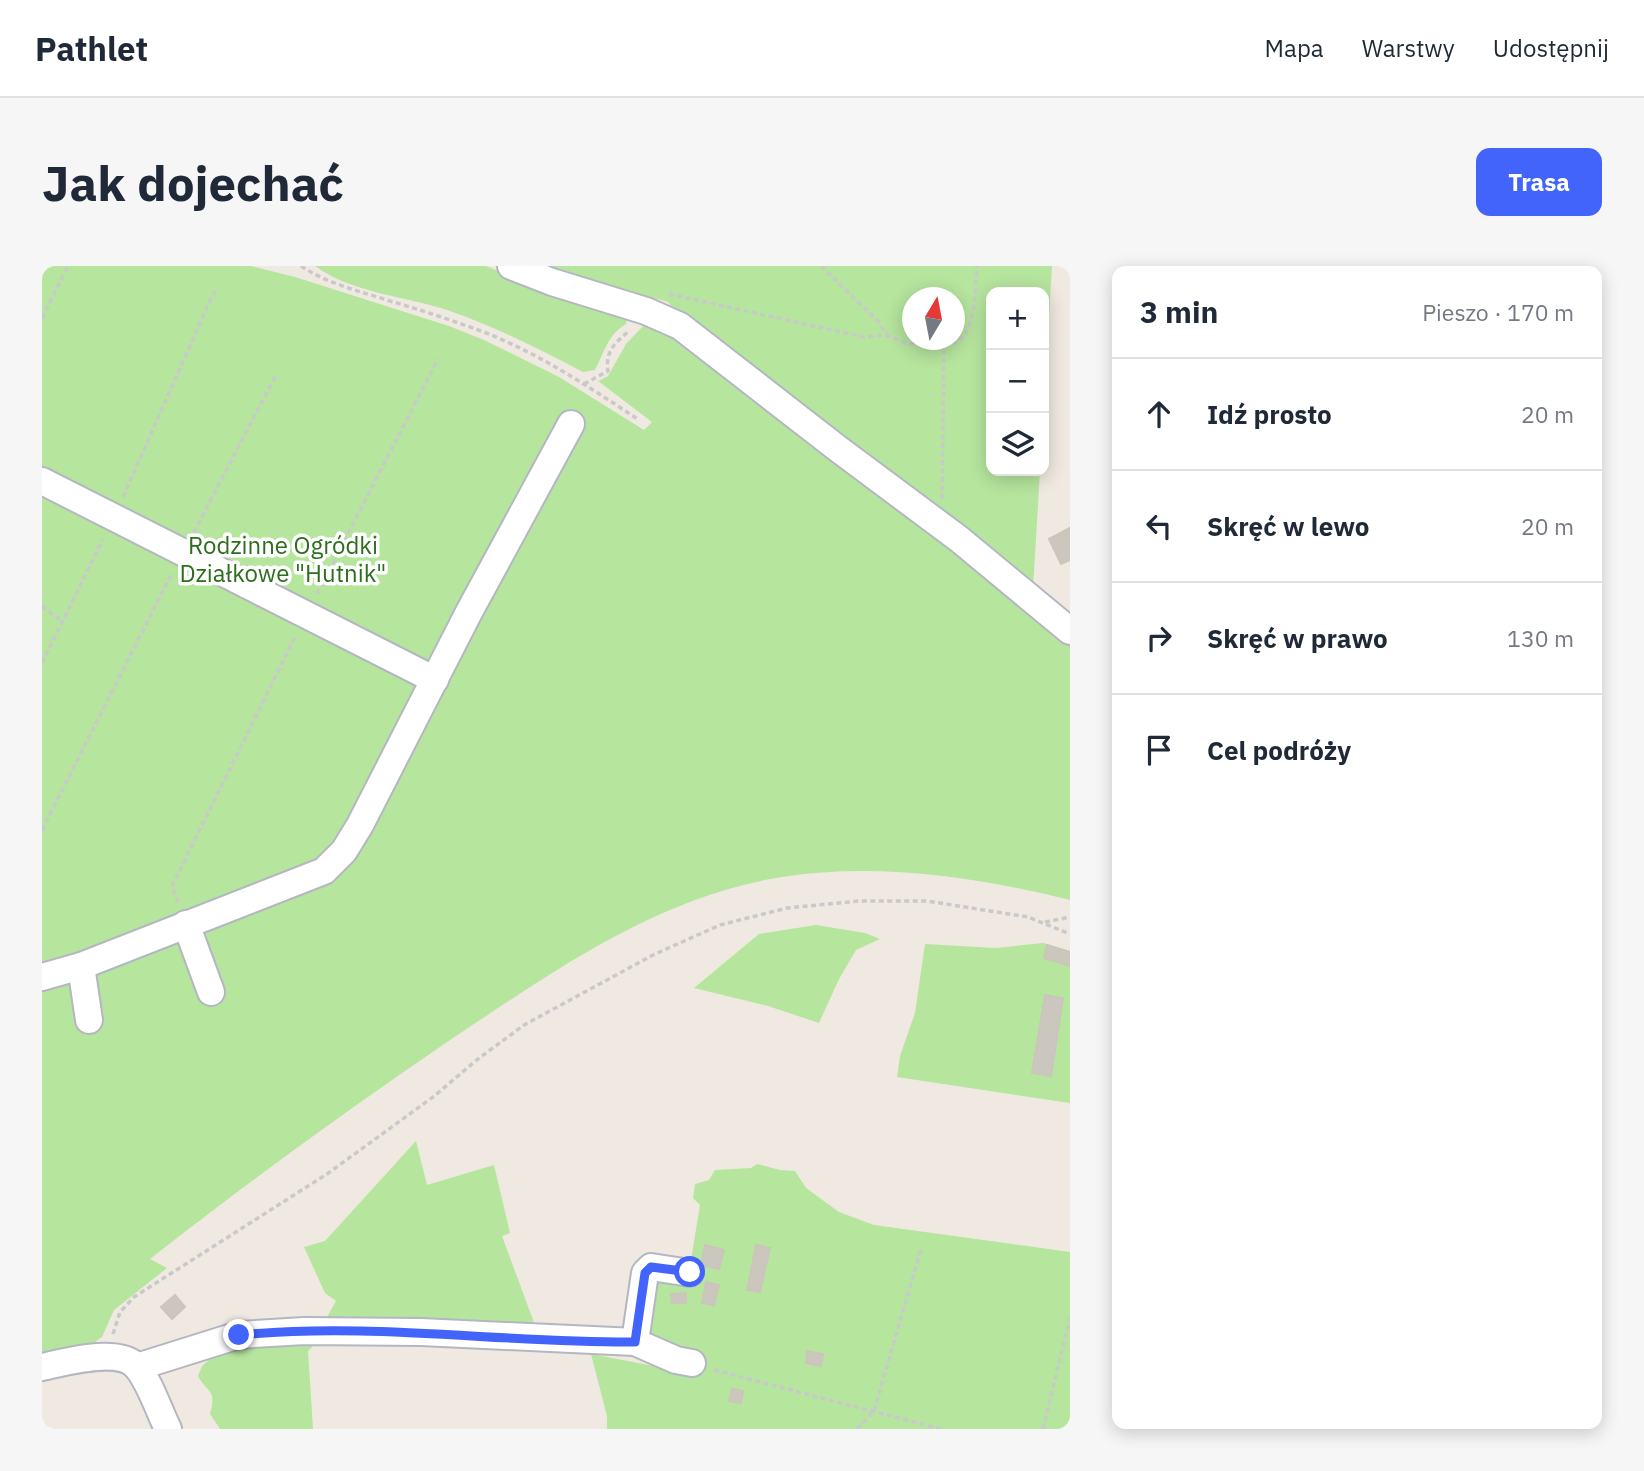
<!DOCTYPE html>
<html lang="pl">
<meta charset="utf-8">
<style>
body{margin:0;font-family:"IBM Plex Sans",sans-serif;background:#f6f6f7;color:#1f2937}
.controls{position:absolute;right:21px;top:21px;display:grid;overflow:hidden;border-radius:14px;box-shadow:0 4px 18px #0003}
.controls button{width:63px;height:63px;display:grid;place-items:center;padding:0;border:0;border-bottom:2px solid #e0e1e3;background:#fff;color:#1f2937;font:35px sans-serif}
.compass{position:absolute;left:860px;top:21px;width:63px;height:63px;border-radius:50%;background:#fff;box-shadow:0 4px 18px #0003;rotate:10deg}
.stop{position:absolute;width:21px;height:21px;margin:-16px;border:5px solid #4264fb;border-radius:50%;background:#fff}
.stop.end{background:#4264fb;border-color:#fff;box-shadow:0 2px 7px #0008}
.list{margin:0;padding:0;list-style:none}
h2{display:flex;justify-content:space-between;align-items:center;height:91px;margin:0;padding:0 28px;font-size:30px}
h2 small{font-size:23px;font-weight:400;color:#747a83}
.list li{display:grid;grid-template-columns:46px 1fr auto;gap:21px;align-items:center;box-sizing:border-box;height:112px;padding:0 28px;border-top:2px solid #e0e1e3}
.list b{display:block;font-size:26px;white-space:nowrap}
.list em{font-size:23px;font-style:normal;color:#747a83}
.icon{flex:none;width:38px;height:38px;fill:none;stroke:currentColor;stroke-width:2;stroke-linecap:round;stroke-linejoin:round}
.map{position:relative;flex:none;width:1028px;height:1163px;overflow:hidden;border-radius:14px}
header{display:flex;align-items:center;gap:42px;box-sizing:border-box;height:98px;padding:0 35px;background:#fff;border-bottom:2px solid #e0e1e3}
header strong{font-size:33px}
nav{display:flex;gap:38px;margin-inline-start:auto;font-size:24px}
.intro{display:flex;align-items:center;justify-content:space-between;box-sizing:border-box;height:168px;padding:0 42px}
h1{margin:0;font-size:49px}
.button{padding:18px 32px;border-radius:14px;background:#4264fb;color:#fff;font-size:24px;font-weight:700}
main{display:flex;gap:42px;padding:0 42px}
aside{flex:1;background:#fff;border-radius:14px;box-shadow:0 4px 18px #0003}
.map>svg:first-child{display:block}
</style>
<header>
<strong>Pathlet</strong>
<nav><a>Mapa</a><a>Warstwy</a><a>Udostępnij</a></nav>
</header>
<div class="intro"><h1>Jak dojechać</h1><a class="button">Trasa</a></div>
<main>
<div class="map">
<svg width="1028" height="1163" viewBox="0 0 1028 1163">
<rect width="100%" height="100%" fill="#efe9e1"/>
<g fill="#b6e59e" fill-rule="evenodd">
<path d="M0,0h209l44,11 154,49 35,14 75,37 85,53 8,-8 -54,-41 10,-5 18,-32 21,-22 20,4 403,316v258c-93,-23 -192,-38 -288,-23 -123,19 -228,94 -329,161 -103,70 -205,144 -303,221l17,9 -53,42 -12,27 -26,18 -34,7z"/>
<path d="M273,0h171l67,27 74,22 -1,9c-18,10 -22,29 -31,46l-12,2c-44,-23 -89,-46 -136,-62 -43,-14 -95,-17 -132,-44z"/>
<path d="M491,0h519l-8,134v-108h-53v179h49l-7,118 -347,-268 -18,-19 -6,-2 -101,-22zM870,32h42v42h-42z"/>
<polygon points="774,659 823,667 838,673 814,684 797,713 777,757 726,740 652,722 717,668"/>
<polygon points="1001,677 1028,685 1028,837 855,811 858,790 873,747 883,678 954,682"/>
<polygon points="374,875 385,919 452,899 468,967 460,970 494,1062 279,1062 294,1035 283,1027 262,981 283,975"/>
<polygon points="715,898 738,904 753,905 764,922 797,946 832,959 1028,986 1028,1163 565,1163 565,1150 549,1088 649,1107 612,1075 606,1065 613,1008 648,1000 658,939 651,932 653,918 667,914 673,904 709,902"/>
<path d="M229,1075l44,3 -7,7 5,78h-93l-10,-15c7,-25 -2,-20 -12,-38l4,-10 6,-5v-12z"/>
</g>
<g fill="#cbc7bf" stroke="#cbc5ba" stroke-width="2">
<polygon points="1028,262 1028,294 1019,298 1007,273"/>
<polygon points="1005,679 1028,686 1028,700 1002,692"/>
<polygon points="1003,729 1021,732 1009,810 990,807"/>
<polygon points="663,979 682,984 677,1003 659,999"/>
<polygon points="714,979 728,982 722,1008 709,1005"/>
<polygon points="709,1005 722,1008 718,1026 705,1024"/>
<polygon points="664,1016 677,1019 672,1039 660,1037"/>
<polygon points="644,1027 644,1037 630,1037 629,1028"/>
<polygon points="133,1029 143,1041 130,1053 119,1041"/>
<polygon points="765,1085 781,1088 779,1100 764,1097"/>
<polygon points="690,1123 701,1125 699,1137 687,1135"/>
</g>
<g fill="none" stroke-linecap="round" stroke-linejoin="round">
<defs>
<g id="minor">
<polyline points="469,0 510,16 604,45 638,60 795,182 917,273 1028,365"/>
<polyline points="0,215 393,414"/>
<polyline points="144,658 169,726"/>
<polyline points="39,700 47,754"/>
<polyline points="0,711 39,700 282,605 302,585 318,559 427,346 529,158"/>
<polyline points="593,1076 603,1007 609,1001 648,1007"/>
<path d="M0,1101c23,-5 76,-20 94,-1 13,14 23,45 32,63"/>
<polyline points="95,1101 197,1069 262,1065 379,1066 593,1076 634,1094 650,1097"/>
</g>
</defs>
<use href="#minor" stroke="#b4b7c1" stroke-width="30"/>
<g stroke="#c9c9c9" stroke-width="3.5" stroke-dasharray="5 3.5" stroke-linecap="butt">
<path d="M259,0c27,18 58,25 89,35 31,9 61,19 91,30 56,21 108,56 158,89"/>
<polyline points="779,0 835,54 845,69"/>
<path d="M627,28l195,43c7,-1 15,-2 22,-1 8,1 14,5 21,7 70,16 66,-23 70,-77"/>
<polyline points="0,52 26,0"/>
<path d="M542,118l24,-13c-3,-20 7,-28 21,-40"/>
<polyline points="81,231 170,30 176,23"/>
<polyline points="900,233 902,81"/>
<polyline points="152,266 234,109"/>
<polyline points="275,328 396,93"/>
<polyline points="0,340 20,355"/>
<polyline points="0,397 61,273"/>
<polyline points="0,564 130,307"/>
<polyline points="136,636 130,620 254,369"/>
<polyline points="1003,656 1028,651"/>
<polyline points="71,1068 78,1046 92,1031 285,908 391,831 436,793 482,759 611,689 678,659 745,642 817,635 885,635 986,651 1028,668"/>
<polyline points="672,1104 899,1163"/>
<polyline points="815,1163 832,1145 879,983"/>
<polyline points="1001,1163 1028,1052"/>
</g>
<use href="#minor" stroke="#fff" stroke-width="26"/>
</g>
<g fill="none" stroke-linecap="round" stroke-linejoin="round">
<path stroke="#4264fb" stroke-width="9" d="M197,1069c132,-13 264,8 396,7l10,-69 6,-6 39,5"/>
</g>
<g text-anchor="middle" stroke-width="7" stroke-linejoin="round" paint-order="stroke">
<g font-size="24" fill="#2c6e1b" stroke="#fff">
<text x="241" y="288">Rodzinne Ogródki<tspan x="241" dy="28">Działkowe "Hutnik"</tspan></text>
</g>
</g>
</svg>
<div class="controls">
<button>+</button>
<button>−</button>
<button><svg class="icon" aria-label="layers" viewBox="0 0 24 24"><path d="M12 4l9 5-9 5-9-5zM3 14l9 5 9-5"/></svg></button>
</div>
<svg class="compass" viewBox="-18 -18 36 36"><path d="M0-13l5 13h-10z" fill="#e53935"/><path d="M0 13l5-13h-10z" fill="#747a83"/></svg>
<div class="stop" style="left:648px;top:1006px"></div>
<div class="stop end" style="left:197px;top:1069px"></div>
</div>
<aside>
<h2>3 min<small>Pieszo · 170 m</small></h2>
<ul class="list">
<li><svg class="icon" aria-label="ahead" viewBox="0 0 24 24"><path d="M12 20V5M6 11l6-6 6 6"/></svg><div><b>Idź prosto</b></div><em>20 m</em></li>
<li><svg class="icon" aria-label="left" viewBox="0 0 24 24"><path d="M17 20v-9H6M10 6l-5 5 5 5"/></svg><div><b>Skręć w lewo</b></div><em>20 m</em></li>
<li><svg class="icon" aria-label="right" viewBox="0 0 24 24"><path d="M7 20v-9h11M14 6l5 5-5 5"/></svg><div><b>Skręć w prawo</b></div><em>130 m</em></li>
<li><svg class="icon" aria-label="arrive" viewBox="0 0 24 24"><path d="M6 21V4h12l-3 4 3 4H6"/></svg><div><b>Cel podróży</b></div></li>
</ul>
</aside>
</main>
